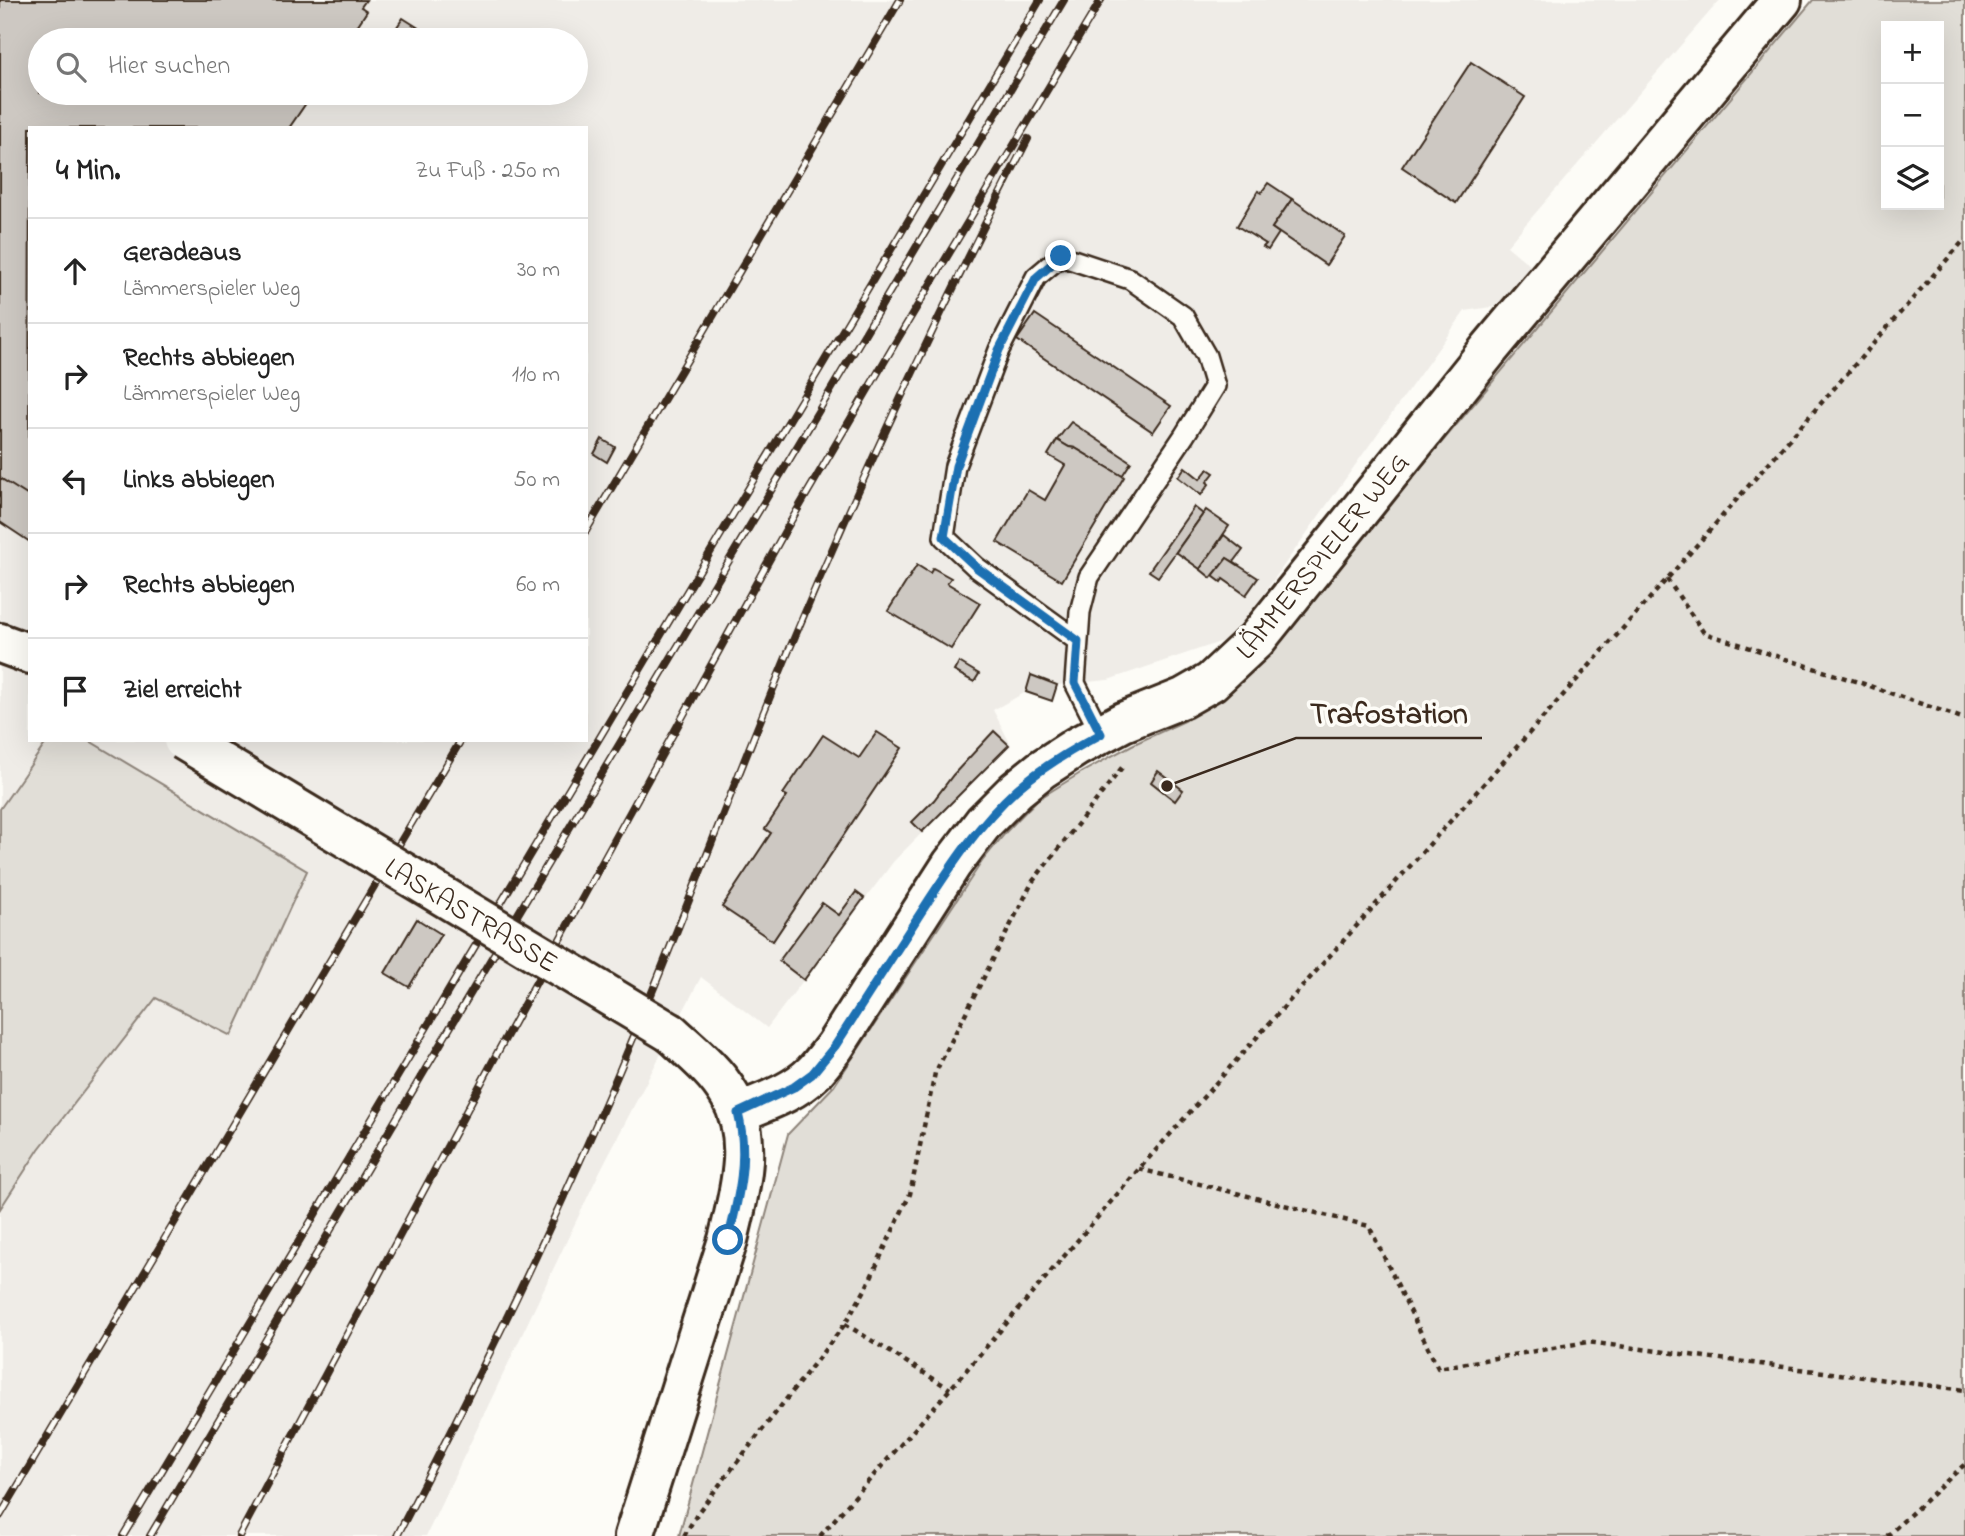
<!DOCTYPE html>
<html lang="de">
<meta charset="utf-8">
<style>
body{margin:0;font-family:"Indie Flower",sans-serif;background:#f6f6f6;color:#222}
.controls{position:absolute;right:21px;top:21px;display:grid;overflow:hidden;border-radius:0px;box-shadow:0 7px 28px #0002}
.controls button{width:63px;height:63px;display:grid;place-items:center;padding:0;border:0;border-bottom:2px solid #e0e0e0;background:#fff;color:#222;font:35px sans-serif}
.stop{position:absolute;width:21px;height:21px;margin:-16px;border:5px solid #1f6fb2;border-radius:50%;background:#fff}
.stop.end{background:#1f6fb2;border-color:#fff;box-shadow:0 2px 7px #0008}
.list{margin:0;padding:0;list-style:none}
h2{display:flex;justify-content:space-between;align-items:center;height:91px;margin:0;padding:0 28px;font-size:30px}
h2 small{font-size:23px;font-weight:400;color:#767676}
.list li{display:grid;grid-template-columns:46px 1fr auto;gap:21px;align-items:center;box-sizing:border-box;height:105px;padding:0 28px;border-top:2px solid #e0e0e0}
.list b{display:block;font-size:26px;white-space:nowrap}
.list p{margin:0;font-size:23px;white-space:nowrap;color:#767676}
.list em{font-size:23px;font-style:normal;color:#767676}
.icon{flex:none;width:38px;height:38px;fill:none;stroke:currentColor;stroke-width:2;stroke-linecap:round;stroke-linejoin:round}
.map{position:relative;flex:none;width:1965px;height:1536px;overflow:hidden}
.search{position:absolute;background:#fff;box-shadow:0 7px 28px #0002;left:28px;top:28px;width:560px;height:77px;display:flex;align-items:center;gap:18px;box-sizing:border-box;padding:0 24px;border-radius:38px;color:#767676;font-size:26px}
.panel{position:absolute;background:#fff;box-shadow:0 7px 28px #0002;left:28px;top:126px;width:560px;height:616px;border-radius:0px}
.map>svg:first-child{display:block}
</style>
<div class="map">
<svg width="1965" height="1536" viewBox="0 0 1965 1536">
<rect width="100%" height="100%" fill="#fdfcf7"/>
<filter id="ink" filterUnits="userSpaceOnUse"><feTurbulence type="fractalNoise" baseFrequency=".0143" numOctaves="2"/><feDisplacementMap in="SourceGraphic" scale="14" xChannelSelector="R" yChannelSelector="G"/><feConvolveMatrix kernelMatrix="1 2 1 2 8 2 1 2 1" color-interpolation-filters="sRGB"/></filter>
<g filter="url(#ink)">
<path fill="#efece7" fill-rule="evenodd" d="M0,0h1720l-213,246 25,21 -28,38 -39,6 -233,327 -124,42 -51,5 -26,-9 -5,16 -33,18 17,33 -1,2 -115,116 -127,167 -66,-51 -101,194 -174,365h-426zM40,40h536v53h-536zM30,128h556v612h-556z"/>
<g fill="#e1ded7" stroke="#8e847a" stroke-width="2" fill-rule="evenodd">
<path d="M1813,0h152v1536h-1286l109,-402 46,-48 149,-226 23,-28 31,-32 45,-28 50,-27 53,-24 34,-25 46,-43zM1886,26h53v179h-53z"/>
<polygon points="48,740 88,740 307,871 231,1036 156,998 39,1149 0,1209 0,809"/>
</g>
<g fill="#cdc8c2" stroke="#3b2a1e" stroke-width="2">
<polygon points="0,0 366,0 361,7 367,11 348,40 40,40 40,93 313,93 289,128 30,128 29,498 0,478"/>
<polygon points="403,18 425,32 420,40 388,40"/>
<polygon points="1471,62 1525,97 1456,203 1402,167"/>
<polygon points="1268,183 1292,199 1272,228 1279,233 1268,250 1263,247 1266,244 1237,226 1258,191 1261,193"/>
<polygon points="1292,199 1345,236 1326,265 1272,228"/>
<polygon points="1035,314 1171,406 1153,432 1017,340"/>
<polygon points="1071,422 1131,462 1122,476 1075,448 1069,447 1057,440"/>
<polygon points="602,439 615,447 607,462 594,454"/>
<polygon points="1057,440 1069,447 1075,448 1124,477 1062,581 997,542 1028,490 1045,500 1065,465 1048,455"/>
<polygon points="1185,467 1200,479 1208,469 1214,473 1207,482 1209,484 1201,495 1178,477"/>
<polygon points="0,478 30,497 30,542 0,522"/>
<polygon points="1194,507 1203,514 1158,577 1149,571"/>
<polygon points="1206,510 1229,526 1200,569 1176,552"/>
<polygon points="1224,535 1243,550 1234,562 1227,558 1211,578 1200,569"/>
<polygon points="1227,558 1258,578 1246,595 1223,579 1221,582 1213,576"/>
<polygon points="917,565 930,573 933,568 951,578 947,583 980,603 951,649 888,611"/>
<polygon points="959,662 979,674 974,682 954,671"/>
<polygon points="1031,675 1057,685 1052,701 1026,692"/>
<polygon points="994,731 1009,745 922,832 912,822 934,800 953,775"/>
<polygon points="877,732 902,748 773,941 722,907 771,833 765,829 787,796 783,794 823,735 859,758"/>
<polygon points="1158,771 1183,790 1175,801 1151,782"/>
<polygon points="856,892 864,898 804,980 779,961 822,903 839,915"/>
<polygon points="417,919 441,934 409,987 385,973"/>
</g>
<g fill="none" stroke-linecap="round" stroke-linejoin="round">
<defs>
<polyline id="lane" points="1078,641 976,567 944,537 955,466 999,350 1036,277 1061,256 1130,279 1183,316 1206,356 1215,386 1184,436 1089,577 1080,612 1075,683 1101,734"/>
<g id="street">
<polyline points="0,643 30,654"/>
<path d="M738,1113c26,-11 55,-20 75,-40 8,-8 15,-18 22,-27l117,-182 32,-42 32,-32 26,-21 34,-22 47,-25 60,-24 28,-16 45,-42 234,-292 292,-348"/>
<path d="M634,1536l94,-296c11,-46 27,-100 2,-144 -14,-25 -38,-44 -59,-63"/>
</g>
</defs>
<use href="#lane" stroke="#3b2a1e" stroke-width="24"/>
<use href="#street" stroke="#3b2a1e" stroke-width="44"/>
<g stroke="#3b2a1e" stroke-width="4.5" stroke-dasharray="5 5" stroke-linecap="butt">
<polyline points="1667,579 1704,633 1864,684 1965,719"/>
<polyline points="1139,1169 1369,1226 1438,1368 1587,1342 1965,1390"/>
<polyline points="845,1324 950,1389"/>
<polyline points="684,1536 699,1511 845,1324 865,1290 910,1194 935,1073 1033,881 1124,765"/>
<polyline points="820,1536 950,1389 1139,1169 1667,579 1965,239"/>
<polyline points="1887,1536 1965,1464"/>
</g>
<use href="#lane" stroke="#fdfcf7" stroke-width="19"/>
<use href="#street" stroke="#fdfcf7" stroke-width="38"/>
<defs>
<g id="rail">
<polyline points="586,531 900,0"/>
<polyline points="0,1516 461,740"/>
<polyline points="123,1536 1040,0"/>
<polyline points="150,1536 451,1026 1064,0"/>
<polyline points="239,1536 501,1046 785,531 897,340 1101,0"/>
<path d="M397,1536c70,-135 137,-270 198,-409 69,-156 127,-315 192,-472 73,-175 154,-347 241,-516"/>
</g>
</defs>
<use href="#rail" stroke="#3b2a1e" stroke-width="8"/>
<use href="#rail" stroke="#fdfcf7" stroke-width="5" stroke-dasharray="16" stroke-linecap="butt"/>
<defs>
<polyline id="street-bridge" points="183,740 671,1033"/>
</defs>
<use href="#street-bridge" stroke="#3b2a1e" stroke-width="44" stroke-linecap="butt"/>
<use href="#street-bridge" stroke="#fdfcf7" stroke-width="38"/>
</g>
</g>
<g fill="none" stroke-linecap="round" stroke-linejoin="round" filter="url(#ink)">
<path stroke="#1f6fb2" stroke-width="9" d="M728,1240c11,-43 21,-84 10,-127l56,-26 18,-13 23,-28c27,-42 54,-84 81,-126 30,-46 59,-93 101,-131 25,-22 54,-39 84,-55l-26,-51 3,-42 -102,-74 -32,-30 12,-71 43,-116 37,-72 25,-22"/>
</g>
<g text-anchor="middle" stroke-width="7" stroke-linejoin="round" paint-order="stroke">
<g font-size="28" fill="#3b2a1e" stroke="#fdfcf7">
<text transform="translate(1321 555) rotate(-51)" y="10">LÄMMERSPIELER WEG</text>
<text transform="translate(472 914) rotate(31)" y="10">LASKASTRASSE</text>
</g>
</g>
<path fill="none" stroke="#3b2a1e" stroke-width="2.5" d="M1167 786L1296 738H1482"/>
<circle fill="#3b2a1e" stroke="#fdfcf7" stroke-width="2.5" cx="1167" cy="786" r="7"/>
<g font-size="30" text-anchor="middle" font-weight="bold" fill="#3b2a1e" stroke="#fdfcf7" stroke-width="7" stroke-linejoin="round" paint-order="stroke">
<text x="1389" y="723">Trafostation</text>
</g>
</svg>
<div class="controls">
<button>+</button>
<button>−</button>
<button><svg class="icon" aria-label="layers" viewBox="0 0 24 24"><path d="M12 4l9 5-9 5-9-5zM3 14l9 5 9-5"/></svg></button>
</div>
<div class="stop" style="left:728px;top:1240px"></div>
<div class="stop end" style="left:1061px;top:256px"></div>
<div class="search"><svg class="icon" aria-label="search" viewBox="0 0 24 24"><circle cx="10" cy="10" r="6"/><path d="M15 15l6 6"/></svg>Hier suchen</div>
<section class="panel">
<h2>4 Min.<small>Zu Fuß · 250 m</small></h2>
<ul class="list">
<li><svg class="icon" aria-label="ahead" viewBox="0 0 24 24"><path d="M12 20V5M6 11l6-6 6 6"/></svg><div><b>Geradeaus</b><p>Lämmerspieler Weg</p></div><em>30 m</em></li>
<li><svg class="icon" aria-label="right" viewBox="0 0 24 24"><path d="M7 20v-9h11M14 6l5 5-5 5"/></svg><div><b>Rechts abbiegen</b><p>Lämmerspieler Weg</p></div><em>110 m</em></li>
<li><svg class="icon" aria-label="left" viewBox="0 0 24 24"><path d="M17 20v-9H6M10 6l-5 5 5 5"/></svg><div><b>Links abbiegen</b></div><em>50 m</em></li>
<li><svg class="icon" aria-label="right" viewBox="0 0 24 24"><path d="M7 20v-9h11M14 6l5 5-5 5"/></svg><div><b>Rechts abbiegen</b></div><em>60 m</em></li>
<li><svg class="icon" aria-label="arrive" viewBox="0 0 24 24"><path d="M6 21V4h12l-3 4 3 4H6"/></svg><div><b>Ziel erreicht</b></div></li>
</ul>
</section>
</div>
